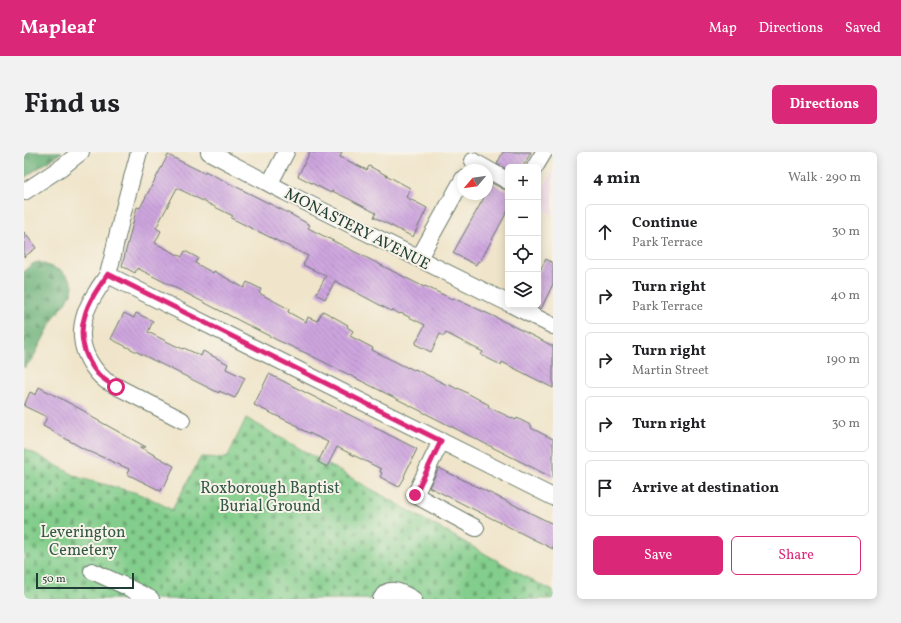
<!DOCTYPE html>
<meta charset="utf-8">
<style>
body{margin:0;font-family:Vollkorn,serif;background:#f2f2f2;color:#202124}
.controls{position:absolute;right:12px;top:12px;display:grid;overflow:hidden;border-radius:6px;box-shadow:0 2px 10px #0003}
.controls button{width:36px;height:36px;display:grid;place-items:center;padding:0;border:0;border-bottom:1px solid #e0e0e0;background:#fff;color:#202124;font:20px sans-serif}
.compass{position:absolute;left:433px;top:12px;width:36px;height:36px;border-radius:50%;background:#fff;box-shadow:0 2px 10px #0003;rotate:241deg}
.scale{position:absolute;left:12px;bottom:10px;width:98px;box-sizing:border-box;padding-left:4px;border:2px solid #1f3d34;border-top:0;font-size:11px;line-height:14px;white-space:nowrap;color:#1f3d34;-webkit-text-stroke:3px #f7f3e8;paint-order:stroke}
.stop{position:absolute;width:12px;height:12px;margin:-9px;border:3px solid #db2777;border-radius:50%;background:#fff}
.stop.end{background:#db2777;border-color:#fff;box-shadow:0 1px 4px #0008}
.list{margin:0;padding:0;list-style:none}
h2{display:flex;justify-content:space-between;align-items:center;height:52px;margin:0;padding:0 16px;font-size:17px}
h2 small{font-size:13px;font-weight:400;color:#757577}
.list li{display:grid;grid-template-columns:26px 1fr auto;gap:12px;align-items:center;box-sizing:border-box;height:56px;margin:0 8px 8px;padding:0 8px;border:1px solid #e0e0e0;border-radius:6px}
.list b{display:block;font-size:15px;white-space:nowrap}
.list p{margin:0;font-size:13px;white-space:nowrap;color:#757577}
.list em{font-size:13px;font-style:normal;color:#757577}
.actions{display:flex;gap:8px;padding:12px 16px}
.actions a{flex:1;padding:9px 0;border:1px solid #db2777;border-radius:6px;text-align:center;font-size:14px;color:#db2777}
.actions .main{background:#db2777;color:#fff}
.icon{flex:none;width:22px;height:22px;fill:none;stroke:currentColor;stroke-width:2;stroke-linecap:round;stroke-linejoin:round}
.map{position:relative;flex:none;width:529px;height:447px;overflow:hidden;border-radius:6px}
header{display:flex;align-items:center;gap:24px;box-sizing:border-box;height:56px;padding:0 20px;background:#db2777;color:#fff}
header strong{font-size:19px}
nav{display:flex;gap:22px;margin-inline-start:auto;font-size:14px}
.intro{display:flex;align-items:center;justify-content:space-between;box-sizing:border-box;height:96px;padding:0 24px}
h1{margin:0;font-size:28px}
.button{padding:10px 18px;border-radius:6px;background:#db2777;color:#fff;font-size:14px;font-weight:700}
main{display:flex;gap:24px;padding:0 24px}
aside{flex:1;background:#fff;border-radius:6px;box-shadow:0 2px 10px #0003}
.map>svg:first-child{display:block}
</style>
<header>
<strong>Mapleaf</strong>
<nav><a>Map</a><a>Directions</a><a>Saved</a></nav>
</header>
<div class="intro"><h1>Find us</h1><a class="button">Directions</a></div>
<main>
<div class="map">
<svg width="529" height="447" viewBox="0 0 529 447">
<defs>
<pattern id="forest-firs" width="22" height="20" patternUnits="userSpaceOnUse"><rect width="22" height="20" fill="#6ab178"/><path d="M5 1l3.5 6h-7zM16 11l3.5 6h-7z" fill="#579163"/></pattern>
<pattern id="cemetery-stones" width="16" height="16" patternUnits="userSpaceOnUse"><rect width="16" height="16" fill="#83ce8c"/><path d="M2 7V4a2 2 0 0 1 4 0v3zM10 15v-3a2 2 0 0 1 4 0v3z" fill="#6ba873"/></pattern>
<pattern id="building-back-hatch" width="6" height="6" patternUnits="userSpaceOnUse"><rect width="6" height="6" fill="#cea5df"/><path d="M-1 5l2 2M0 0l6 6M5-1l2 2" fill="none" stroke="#a788b6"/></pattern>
</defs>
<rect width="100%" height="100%" fill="#f7f3e8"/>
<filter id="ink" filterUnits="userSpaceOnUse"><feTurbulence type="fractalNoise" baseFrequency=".025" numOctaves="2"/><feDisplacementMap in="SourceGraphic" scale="8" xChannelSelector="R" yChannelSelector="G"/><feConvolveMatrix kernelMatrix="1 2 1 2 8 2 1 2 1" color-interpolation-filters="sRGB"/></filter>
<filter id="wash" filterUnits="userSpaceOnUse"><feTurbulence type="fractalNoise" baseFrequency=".012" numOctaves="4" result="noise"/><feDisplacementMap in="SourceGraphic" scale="16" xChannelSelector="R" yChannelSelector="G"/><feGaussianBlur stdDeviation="0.9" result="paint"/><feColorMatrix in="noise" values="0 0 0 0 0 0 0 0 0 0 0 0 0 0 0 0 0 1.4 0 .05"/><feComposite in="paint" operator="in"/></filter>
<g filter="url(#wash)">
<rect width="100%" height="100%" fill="#f0e5ca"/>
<polygon fill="#efd0e6" points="529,20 529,63 514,54 514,45"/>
<g fill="url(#forest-firs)" stroke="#447756">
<polygon points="0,0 38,0 0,26"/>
<path d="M15,110l22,9 9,8 3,7 -1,5 -5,11 -12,14 -22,42 -9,10v-96c4,-5 8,-9 15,-10z"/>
</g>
<polygon fill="url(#cemetery-stones)" stroke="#518660" points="222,266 509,429 529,439 529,447 0,447 0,296 56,326 113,341 122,345 122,344 148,358 177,305 203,306"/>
<g id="blocks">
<g fill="url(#building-back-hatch)">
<polygon points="286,0 318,0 316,5 343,18 345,14 386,36 382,45 403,56 389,85 350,65 352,61 325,47 308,39 307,41 274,24"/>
<polygon points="479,0 507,0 499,15 484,15 484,18 473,12"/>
<polygon points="144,3 180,21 181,19 268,63 286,73 284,76 400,135 401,134 428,147 429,146 467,163 529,194 529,236 478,210 477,213 457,203 459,200 422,181 420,184 416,182 407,200 391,192 401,173 377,161 376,162 368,158 367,159 311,129 301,147 292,142 302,124 279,113 284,104 207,66 209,64 153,36 132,76 137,79 131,91 158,105 161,99 174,106 171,111 189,121 190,119 220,136 223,130 237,137 235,141 265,157 264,160 282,170 284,165 293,169 299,159 324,173 323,175 329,179 326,184 349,196 348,198 384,216 384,215 390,218 391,217 423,233 424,232 433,237 434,236 465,253 464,255 492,268 493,266 508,274 507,276 529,287 529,326 377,249 286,203 253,188 113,116 111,121 98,114 113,55 116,56"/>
<polygon points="468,31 479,37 484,38 484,58 456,110 454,109 452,113 429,101 462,42 463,42"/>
<polygon points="0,80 12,96 0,105"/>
<polygon points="522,107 529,111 529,132 517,157 514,156 514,122"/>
<polygon points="100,161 110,166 112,161 129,169 124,180 150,193 159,197 160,196 177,204 179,199 204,212 202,217 221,226 211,246 195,239 195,241 87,187"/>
<polygon points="245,222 393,297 380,324 381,325 375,335 356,325 358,321 356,320 357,317 313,295 303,315 294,310 304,290 274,276 274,274 230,253"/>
<polygon points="15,235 62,260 62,261 66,263 66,264 122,295 116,295 150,314 140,335 139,334 137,339 103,322 105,317 60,297 19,274 23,265 0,254 6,240 12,243"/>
<polygon points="415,316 529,372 529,397 405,335"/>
</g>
</g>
</g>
<g filter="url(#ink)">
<use href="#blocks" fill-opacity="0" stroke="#687868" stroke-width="1"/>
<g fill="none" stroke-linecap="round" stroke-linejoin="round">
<defs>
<g id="minor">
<path d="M115,0c-7,26 -14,51 -20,77 -4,14 -6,30 -11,44 -2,6 -8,12 -11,18 -9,13 -16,29 -15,46 1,17 11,33 24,44l76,39"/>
<polyline points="185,0 261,40 484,151"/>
<polyline points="449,9 484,29"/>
<polyline points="511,15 520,0"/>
<polyline points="246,31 262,0"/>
<polyline points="0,40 38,15 57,0"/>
<polyline points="395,106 439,27"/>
<polyline points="84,123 529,345"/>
<polyline points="488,153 529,174"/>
<polyline points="417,289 391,343 452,376"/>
<polyline points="68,419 101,434 127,447"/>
<path d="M357,447c8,-15 21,-6 32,0"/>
</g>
</defs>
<use href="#minor" stroke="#687868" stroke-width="18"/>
<use href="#minor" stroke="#fff" stroke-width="16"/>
</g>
</g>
<g fill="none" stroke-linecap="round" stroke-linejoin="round" filter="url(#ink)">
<path stroke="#db2777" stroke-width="5" d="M92,235c-7,-4 -13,-8 -18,-13 -14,-16 -20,-39 -13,-59 4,-15 14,-28 23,-41l333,167 -26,54"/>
</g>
<g text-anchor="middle" stroke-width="4" stroke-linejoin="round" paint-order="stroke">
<g font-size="16" fill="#1f3d34" stroke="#f7f3e8">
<text transform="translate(334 76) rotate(27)" y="6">MONASTERY AVENUE</text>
</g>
<g font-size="16" fill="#335a46" stroke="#f7f3e8">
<text x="246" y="341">Roxborough Baptist<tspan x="246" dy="18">Burial Ground</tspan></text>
<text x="59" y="385">Leverington<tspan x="59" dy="18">Cemetery</tspan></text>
</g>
</g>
</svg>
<div class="controls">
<button>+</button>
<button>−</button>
<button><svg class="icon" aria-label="locate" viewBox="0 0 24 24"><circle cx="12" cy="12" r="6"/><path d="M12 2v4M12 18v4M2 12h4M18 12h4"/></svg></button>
<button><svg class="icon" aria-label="layers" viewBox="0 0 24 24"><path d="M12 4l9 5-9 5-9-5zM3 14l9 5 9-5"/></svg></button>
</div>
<svg class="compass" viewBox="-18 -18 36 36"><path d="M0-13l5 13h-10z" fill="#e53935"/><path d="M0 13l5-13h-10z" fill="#757577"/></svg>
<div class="scale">50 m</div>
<div class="stop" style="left:92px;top:235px"></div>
<div class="stop end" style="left:391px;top:343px"></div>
</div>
<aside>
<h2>4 min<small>Walk · 290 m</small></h2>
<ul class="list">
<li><svg class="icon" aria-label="ahead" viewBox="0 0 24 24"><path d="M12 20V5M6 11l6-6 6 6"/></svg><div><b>Continue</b><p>Park Terrace</p></div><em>30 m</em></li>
<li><svg class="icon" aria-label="right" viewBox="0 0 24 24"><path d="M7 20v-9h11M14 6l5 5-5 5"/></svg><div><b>Turn right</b><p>Park Terrace</p></div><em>40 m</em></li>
<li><svg class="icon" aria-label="right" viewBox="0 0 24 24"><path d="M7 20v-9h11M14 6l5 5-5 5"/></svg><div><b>Turn right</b><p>Martin Street</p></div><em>190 m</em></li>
<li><svg class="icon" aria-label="right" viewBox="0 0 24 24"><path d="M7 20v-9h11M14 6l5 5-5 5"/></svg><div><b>Turn right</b></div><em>30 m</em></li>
<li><svg class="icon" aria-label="arrive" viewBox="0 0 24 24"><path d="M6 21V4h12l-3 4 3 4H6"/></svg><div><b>Arrive at destination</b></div></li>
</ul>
<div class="actions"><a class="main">Save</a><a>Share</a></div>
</aside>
</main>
